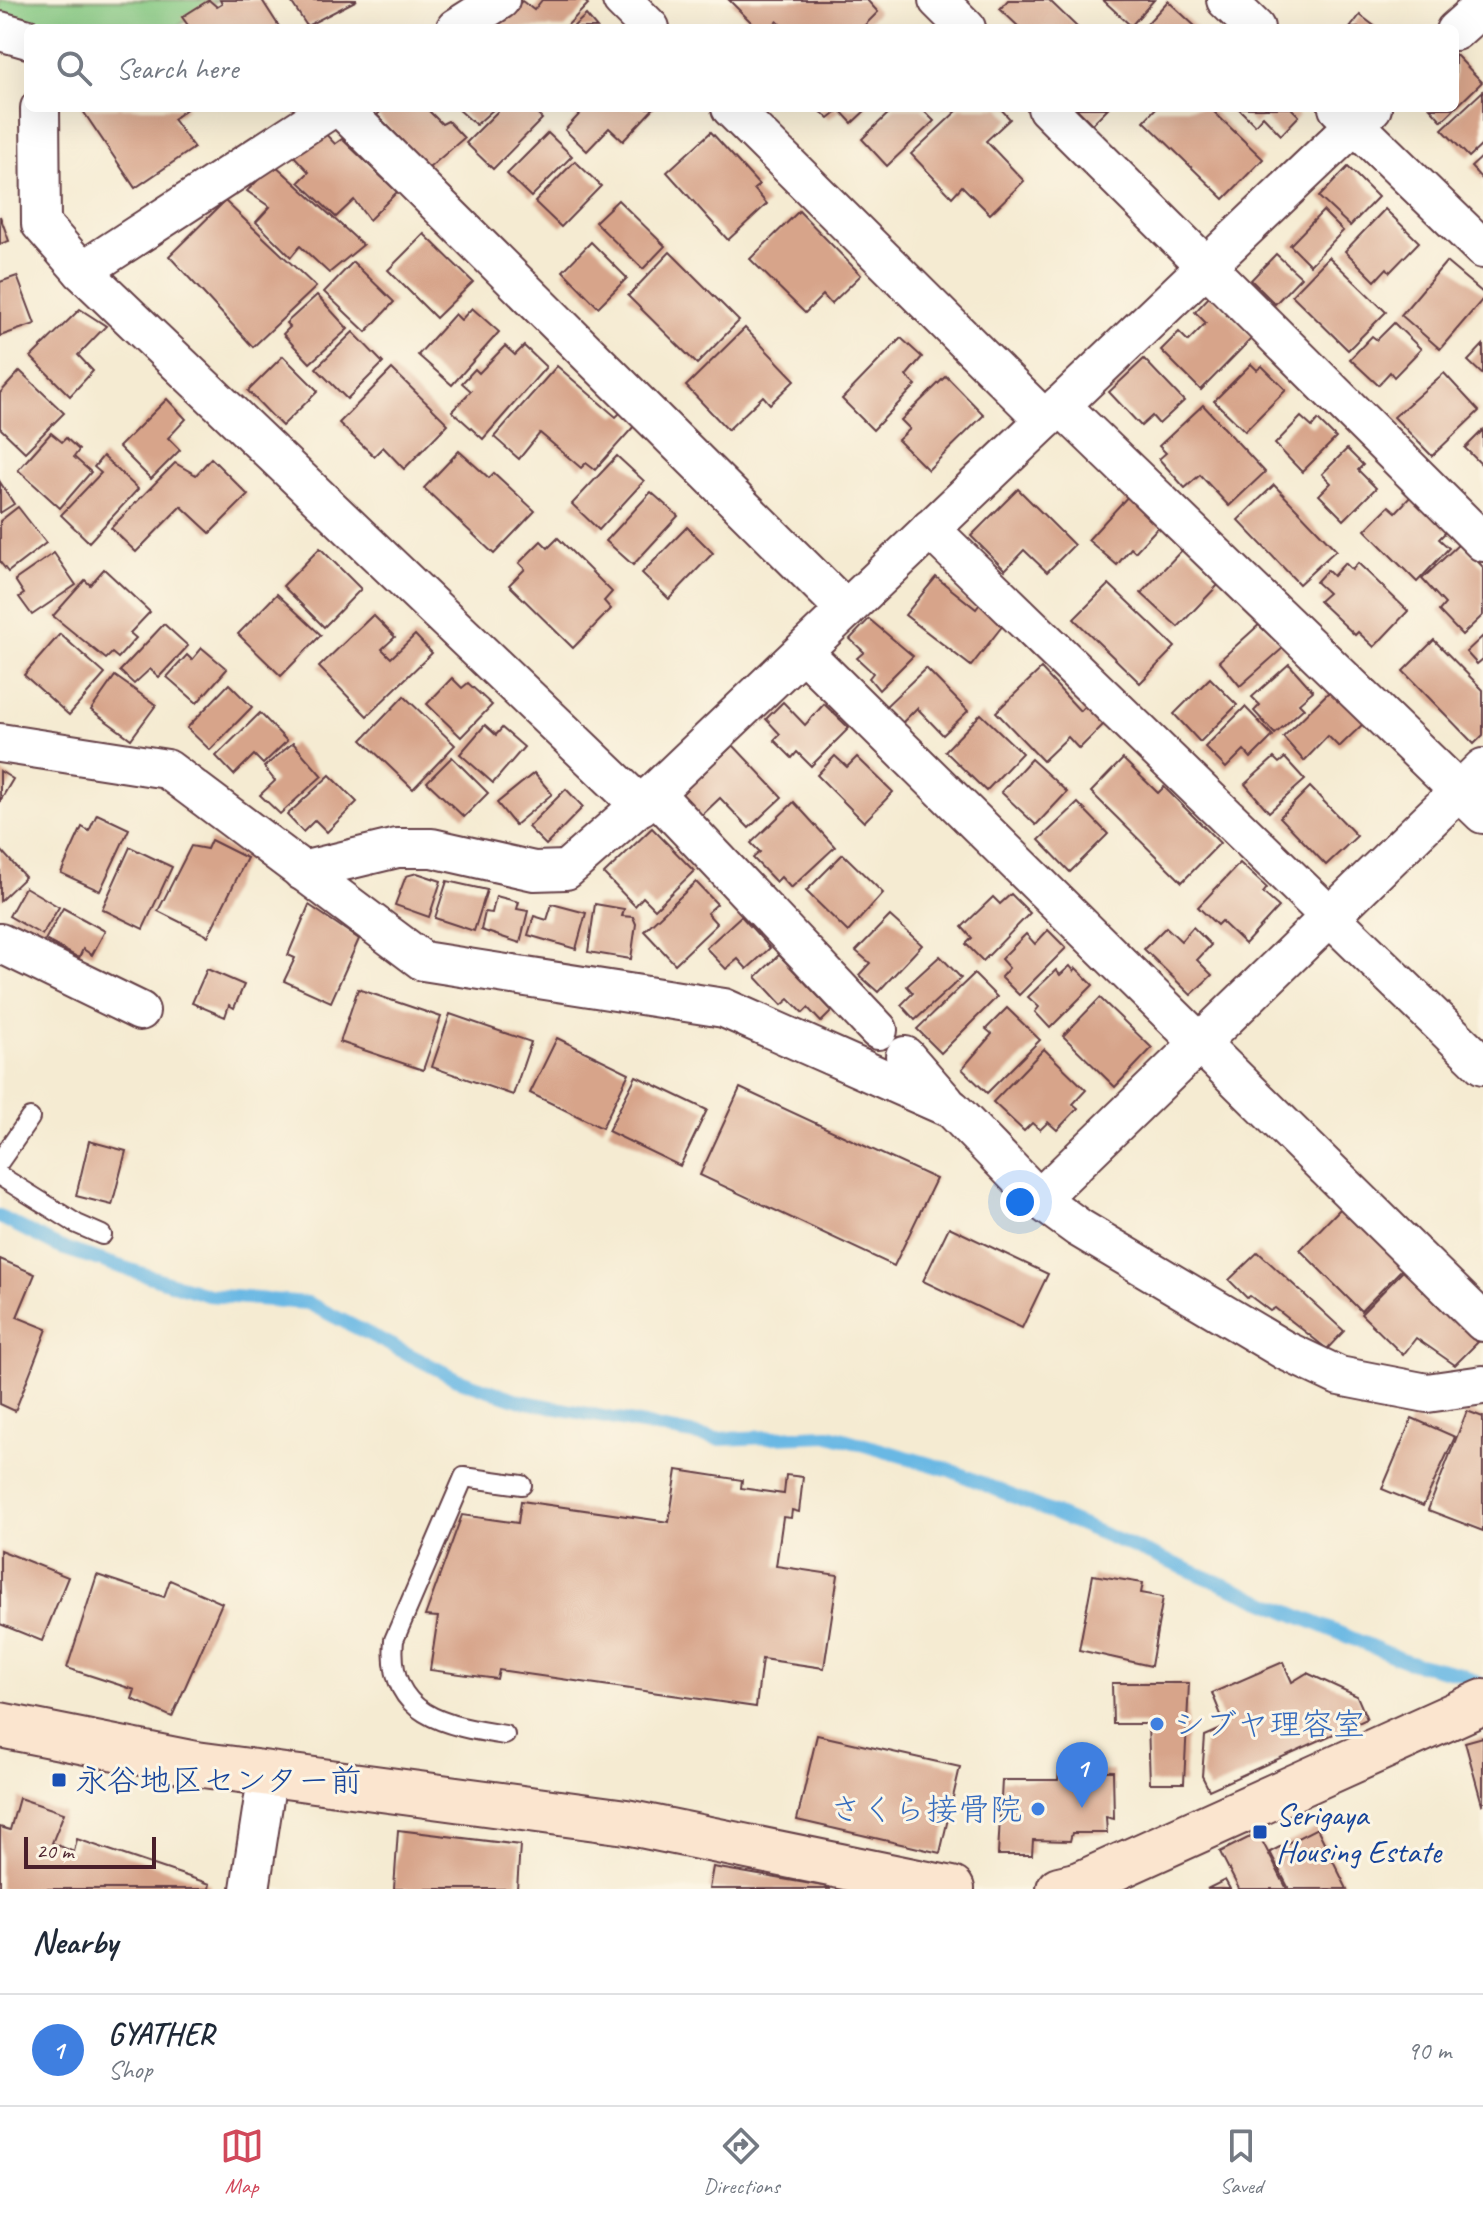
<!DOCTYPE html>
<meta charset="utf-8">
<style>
body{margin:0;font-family:Caveat,"Klee One",sans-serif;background:#f2f2f3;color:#1f2937}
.scale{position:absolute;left:24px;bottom:20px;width:132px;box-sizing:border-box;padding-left:8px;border:4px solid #4a1f2b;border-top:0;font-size:22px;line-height:28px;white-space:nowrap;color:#4a1f2b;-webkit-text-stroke:6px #fcf5e5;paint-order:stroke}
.you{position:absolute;left:1020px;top:1202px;width:28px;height:28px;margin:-20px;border:6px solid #fff;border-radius:50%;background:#1a73e8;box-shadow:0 0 0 12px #1a73e833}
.badge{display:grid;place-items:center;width:52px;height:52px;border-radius:50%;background:#d1495b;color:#fff;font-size:26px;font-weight:700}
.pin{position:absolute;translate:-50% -66px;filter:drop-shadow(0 2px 4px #0008)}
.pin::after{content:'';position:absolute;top:42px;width:28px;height:24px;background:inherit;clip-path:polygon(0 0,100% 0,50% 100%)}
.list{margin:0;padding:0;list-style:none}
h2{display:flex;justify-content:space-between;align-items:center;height:104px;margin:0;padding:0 32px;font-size:34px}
h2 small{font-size:26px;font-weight:400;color:#747a83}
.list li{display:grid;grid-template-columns:52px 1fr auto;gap:24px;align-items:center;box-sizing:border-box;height:112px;padding:0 32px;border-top:2px solid #e0e1e3}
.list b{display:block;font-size:30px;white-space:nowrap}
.list p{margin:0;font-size:26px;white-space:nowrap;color:#747a83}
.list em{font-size:26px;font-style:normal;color:#747a83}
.icon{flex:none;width:44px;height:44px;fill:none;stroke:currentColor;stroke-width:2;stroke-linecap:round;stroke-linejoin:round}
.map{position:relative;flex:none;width:1483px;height:1889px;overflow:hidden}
.search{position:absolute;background:#fff;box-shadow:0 8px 32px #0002;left:24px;right:24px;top:24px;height:88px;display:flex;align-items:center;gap:20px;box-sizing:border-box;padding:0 28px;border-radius:12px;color:#747a83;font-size:30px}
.sheet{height:216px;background:#fff}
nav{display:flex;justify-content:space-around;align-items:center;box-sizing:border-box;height:112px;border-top:2px solid #e0e1e3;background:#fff;font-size:22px;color:#747a83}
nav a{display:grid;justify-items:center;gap:4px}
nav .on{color:#d1495b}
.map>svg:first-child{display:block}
</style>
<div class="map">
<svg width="1483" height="1889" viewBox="0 0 1483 1889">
<rect width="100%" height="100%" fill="#fcf5e5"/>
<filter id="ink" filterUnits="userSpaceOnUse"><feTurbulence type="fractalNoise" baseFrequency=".0125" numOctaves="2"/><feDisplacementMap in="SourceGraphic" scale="16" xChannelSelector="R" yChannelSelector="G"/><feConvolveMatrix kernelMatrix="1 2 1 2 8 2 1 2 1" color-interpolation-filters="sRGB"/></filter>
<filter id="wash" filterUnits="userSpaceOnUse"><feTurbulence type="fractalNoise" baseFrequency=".006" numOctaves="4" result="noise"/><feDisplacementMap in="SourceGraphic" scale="32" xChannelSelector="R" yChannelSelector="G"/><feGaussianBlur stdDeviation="1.8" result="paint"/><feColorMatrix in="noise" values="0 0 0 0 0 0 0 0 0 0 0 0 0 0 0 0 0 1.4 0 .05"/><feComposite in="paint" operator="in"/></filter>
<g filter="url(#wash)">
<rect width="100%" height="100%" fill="#f5ebd2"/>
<polygon fill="#86c983" stroke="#687457" stroke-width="2" points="0,0 218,0 175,28 0,31"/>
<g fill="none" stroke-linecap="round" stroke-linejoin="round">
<polyline stroke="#69b8e4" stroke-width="14" points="0,1217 59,1247 208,1295 308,1303 457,1379 521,1401 717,1439 830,1435 950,1470 1406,1661 1461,1674 1483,1686"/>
</g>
<g id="blocks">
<g fill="#d7a48a">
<polygon points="209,0 217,7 222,4 220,0 262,0 280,28 190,28 182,17"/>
<polygon points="290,0 357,0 307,26"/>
<polygon points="542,0 583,0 588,4 565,28 494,28 522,1 534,10"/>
<polygon points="729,0 867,0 878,12 862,28 785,28 777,21 770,28 757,28"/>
<polygon points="1008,0 1049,0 1078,28 1020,28 1000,9"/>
<polygon points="1103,0 1154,0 1131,26"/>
<polygon points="1168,1 1197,28 1143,28"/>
<polygon points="586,15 597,28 572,28"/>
<polygon points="1360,15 1377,28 1350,28"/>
<polygon points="1455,54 1482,82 1442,121 1430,108 1455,108"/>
<polygon points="1483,91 1483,144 1469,157 1442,129"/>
<polygon points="81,108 188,108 173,119 194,148 135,188"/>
<polygon points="384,108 426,108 442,124 448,121 464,138 429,168 377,115"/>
<polygon points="457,108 495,108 476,125"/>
<polygon points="501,108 531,108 542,119 493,169 466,143"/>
<polygon points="585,108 654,108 623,141 609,128 587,151 565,130"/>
<polygon points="817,108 868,108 852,123 840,110 829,119"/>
<polygon points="894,108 921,108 934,121 887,166 862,139"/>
<polygon points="960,108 1000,108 1010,119 986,141 1024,181 990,214 962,186 952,197 911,154"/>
<polygon points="1076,108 1108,108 1092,124"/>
<polygon points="1156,108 1210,108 1263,159 1224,199 1144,121"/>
<polygon points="1238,108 1291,108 1299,116 1281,135 1263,116 1255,125"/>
<polygon points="318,126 335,144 342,139 397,192 369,220 354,200 336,217 299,182 309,172 291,153"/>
<polygon points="711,132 759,185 754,189 767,204 728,240 667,172"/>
<polygon points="548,133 572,156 531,197 507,174"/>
<polygon points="1483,156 1483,180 1471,167"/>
<polygon points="575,161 601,186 561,227 535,202"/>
<polygon points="274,164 363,245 329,273 300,246 291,257 256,222 270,207 247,191"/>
<polygon points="1348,167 1378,197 1350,226 1319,197"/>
<polygon points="618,200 665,246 643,269 595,222"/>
<polygon points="225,201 316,287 253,347 169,256"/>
<polygon points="1385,209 1419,242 1390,272 1387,268 1375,281 1345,251"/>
<polygon points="799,211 861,275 831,304 823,295 805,313 750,259"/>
<polygon points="1323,211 1343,231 1310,265 1290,245"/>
<polygon points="0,216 9,241 0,244"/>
<polygon points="424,234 473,282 436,318 388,270"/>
<polygon points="591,242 627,278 598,307 563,271"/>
<polygon points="670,252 739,321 697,364 628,296"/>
<polygon points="1276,254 1301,277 1275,304 1251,280"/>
<polygon points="1329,257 1386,312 1348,350 1292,295"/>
<polygon points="353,262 394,302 366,332 324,292"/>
<polygon points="1446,262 1483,293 1483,299 1440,349 1401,315"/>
<polygon points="17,276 35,324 0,336 0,282"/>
<polygon points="317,295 348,329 310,363 283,334 290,327 286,323"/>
<polygon points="1210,296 1252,338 1201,390 1161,350 1179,332 1188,341 1206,323 1195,312"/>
<polygon points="472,308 499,332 452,385 418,355 455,314 461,320"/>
<polygon points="80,309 106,326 78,355 93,371 70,396 31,357"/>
<polygon points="1394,323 1421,349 1394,377 1390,372 1378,385 1350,359 1372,336 1377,340"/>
<polygon points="745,328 795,380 770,404 763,396 728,430 686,386"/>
<polygon points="353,332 383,363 347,399 316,368"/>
<polygon points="901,338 922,357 906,376 916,385 873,430 842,399"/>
<polygon points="1483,345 1483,375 1468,361"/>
<polygon points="505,346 515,355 524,346 546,367 483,439 452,411 471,391 462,383 475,369 479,373"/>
<polygon points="283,356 318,391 282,426 248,391"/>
<polygon points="1144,359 1184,401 1159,424 1152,416 1141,426 1109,392"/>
<polygon points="1251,364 1257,370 1262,366 1286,390 1245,431 1214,401"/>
<polygon points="557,366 616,417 620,413 635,425 595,470 586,463 581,468 540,433 519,459 494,437"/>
<polygon points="392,369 448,424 404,469 383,447 374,456 339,423"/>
<polygon points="20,371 64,413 25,452 0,428 0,393"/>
<polygon points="1444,373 1479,411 1432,456 1394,417"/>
<polygon points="946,376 984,415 928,470 898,440 910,429 901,420"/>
<polygon points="167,399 186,419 168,438 180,450 151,479 119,447"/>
<polygon points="1203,405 1265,472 1229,506 1200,475 1185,488 1159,459 1166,453 1159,446"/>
<polygon points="1301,417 1312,427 1318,420 1336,438 1302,472 1275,444"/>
<polygon points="1483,430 1483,466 1465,448"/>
<polygon points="51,433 62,442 66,438 79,450 74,457 91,472 60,508 18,470"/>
<polygon points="1347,449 1363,465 1358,470 1376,488 1344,520 1319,495 1331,483 1322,474"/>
<polygon points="459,451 489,478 494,473 535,511 494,554 424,488"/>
<polygon points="103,456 138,489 89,542 61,515 101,473 94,467"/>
<polygon points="617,456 644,481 599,530 572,504"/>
<polygon points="211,458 248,495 210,533 181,506 136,552 111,528 175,463 196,475"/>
<polygon points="0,482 14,504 0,513"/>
<polygon points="1274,485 1336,550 1299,584 1238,520"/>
<polygon points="1018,489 1074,545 1047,572 1024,550 1005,570 971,536"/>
<polygon points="651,492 678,516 633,565 606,541"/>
<polygon points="1130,494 1162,523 1135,552 1131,548 1117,565 1088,540"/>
<polygon points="1413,494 1449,529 1439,539 1449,548 1417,582 1365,530 1389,506 1396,512"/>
<polygon points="18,507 46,543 8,572 0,562 0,521"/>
<polygon points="687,527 713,553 669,599 642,573"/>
<polygon points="558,538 612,592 604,601 611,609 573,648 509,585 525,569 519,563 541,541 548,548"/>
<polygon points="1460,543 1483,567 1483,615 1462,635 1439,611 1445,604 1422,579"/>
<polygon points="320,548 361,589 324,627 283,586"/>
<polygon points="1184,548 1221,582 1178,627 1141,593"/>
<polygon points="54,553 76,585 32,615 19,597 24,594 15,580"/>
<polygon points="1345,563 1352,570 1358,563 1408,611 1374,647 1358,632 1355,635 1319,601 1328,593 1316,582 1327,570 1333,576"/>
<polygon points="104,569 150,612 130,633 136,638 118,658 112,653 106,659 53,616 85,580 90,585"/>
<polygon points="936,577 976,609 983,600 1007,620 971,666 905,615"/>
<polygon points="1109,584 1175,647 1140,683 1074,619"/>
<polygon points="277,594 321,635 281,676 238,634"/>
<polygon points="373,615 395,637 382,649 391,658 415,635 432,653 367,716 319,667"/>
<polygon points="869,619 913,656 879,690 869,678 873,673 857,658 864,652 850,639"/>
<polygon points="1261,623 1283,648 1240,686 1219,661"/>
<polygon points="164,624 188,646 159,677 150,669 134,684 120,671"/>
<polygon points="60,634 105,674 69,715 24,675"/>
<polygon points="1483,636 1483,659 1477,664 1466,652"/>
<polygon points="1434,640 1483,690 1483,735 1474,744 1403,671"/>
<polygon points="202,648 227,669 197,703 167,677 187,655 192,660"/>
<polygon points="1289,664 1313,691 1299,703 1304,708 1275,734 1254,711 1260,705 1252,697"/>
<polygon points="926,668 968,711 943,735 917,708 901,724 885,707"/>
<polygon points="1041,669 1080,711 1090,700 1108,720 1079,749 1068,737 1043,761 996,712"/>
<polygon points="115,676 156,705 131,739 91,710"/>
<polygon points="452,678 462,688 468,683 492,705 461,737 427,704"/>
<polygon points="1210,678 1237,705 1200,742 1174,714"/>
<polygon points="229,684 252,707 210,750 187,728"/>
<polygon points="1333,688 1366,721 1339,747 1328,736 1304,761 1283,737"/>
<polygon points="404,696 455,745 413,789 362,740"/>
<polygon points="783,702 805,725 824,704 849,728 811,766 797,752 792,758 774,740 780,734 766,719"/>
<polygon points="1245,707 1273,736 1251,758 1244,750 1226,768 1205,747"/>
<polygon points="260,713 287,741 263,764 254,755 234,775 216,756"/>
<polygon points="981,714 1022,753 986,791 945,751"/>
<polygon points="485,725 496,735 502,728 524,747 493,783 460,754"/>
<polygon points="293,743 322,776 280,814 260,795 275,781 264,767"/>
<polygon points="733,745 782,797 749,828 720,798 700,817 680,795"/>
<polygon points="835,756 847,767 857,757 893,792 864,822 817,775"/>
<polygon points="452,757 488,793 464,817 427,782"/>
<polygon points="1274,758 1279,763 1285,758 1305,780 1269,812 1245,784"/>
<polygon points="1031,759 1067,792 1036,825 1001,792"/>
<polygon points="1123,759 1158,793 1164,787 1220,843 1182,882 1091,792"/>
<polygon points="0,771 13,779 0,801"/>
<polygon points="534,773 552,794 515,825 497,803"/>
<polygon points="330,775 357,802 327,832 315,820 303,832 287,815"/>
<polygon points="1310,787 1357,836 1326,865 1280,817"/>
<polygon points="566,789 583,807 546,845 528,827"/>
<polygon points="794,802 835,847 791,888 781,877 776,882 753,858 760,852 751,843"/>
<polygon points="1078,803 1108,834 1070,872 1039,840"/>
<polygon points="97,814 129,829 100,891 61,873 82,827 89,831"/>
<polygon points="652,828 694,871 655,909 643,897 635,906 604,874"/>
<polygon points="211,840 247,858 208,936 158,911 191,846 207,849"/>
<polygon points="130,847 172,867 143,929 102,909"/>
<polygon points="0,849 25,877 0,901"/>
<polygon points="843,854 883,893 848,932 806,891"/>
<polygon points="1240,863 1267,888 1263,893 1279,907 1245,944 1221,921 1217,925 1198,907"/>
<polygon points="417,873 441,881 429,917 395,905 406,876"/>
<polygon points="447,881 487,890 474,931 435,918"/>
<polygon points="696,882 717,904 707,913 717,924 675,964 644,931"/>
<polygon points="25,887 59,907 42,935 9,916"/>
<polygon points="1011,894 1030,913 983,961 966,944 972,938 962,927 993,897 1000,904"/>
<polygon points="496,896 519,902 517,909 528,911 520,943 481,930 485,912 492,913"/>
<polygon points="552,904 586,913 576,949 528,935 534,916 547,920"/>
<polygon points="595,904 624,909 622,916 633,917 636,924 631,959 588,952"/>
<polygon points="309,905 359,939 331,1002 284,981 295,958 288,955"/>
<polygon points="63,908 105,931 92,955 83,949 79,958 45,940"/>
<polygon points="741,916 770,948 747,969 738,959 726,969 706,948"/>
<polygon points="890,916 922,945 878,992 859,975 870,963 856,951"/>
<polygon points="1166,927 1181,941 1193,927 1211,945 1197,960 1212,975 1191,995 1144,949"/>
<polygon points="1048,930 1066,948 1019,995 1001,977 1009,968 1001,959 1026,934 1035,944"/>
<polygon points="779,955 832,1011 821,1022 808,1008 803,1013 789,999 782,1005 756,977"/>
<polygon points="940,956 961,978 915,1020 901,1005 913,993 907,986"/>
<polygon points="1070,966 1074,971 1076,968 1093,985 1050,1028 1035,1012 1039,1007 1028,997 1056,970 1060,975"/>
<polygon points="207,969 244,985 234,1008 229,1005 225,1017 192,1003"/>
<polygon points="974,974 997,997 941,1053 917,1029"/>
<polygon points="358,989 441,1017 423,1070 340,1042"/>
<polygon points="1100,998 1152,1048 1115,1087 1063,1036"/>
<polygon points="1007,1008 1040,1040 987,1093 962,1069 992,1034 986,1029"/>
<polygon points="450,1014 531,1042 513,1095 432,1067"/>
<polygon points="557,1038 629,1073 602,1128 530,1093"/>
<polygon points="1044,1049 1086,1090 1073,1104 1078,1108 1057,1130 1048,1122 1040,1130 1032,1123 1024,1131 993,1102"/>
<polygon points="636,1076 707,1110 680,1166 608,1131"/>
<polygon points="740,1088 936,1179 894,1266 700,1175"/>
<polygon points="89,1141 126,1151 112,1205 76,1196"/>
<polygon points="1344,1205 1405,1266 1361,1311 1300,1250"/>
<polygon points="949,1227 1048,1274 1022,1328 923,1281"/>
<polygon points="1258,1252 1344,1331 1327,1349 1275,1308 1270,1311 1250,1296 1247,1298 1229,1280"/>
<polygon points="0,1259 35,1274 17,1317 47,1329 15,1411 0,1404"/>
<polygon points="1407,1267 1481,1339 1455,1365 1416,1338 1403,1355 1361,1314"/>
<polygon points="1467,1411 1483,1417 1483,1531 1428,1510"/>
<polygon points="1412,1418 1455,1437 1423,1506 1382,1489"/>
<polygon points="677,1470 742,1480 741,1488 784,1494 786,1475 803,1477 799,1512 792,1510 791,1518 783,1517 776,1566 838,1575 824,1668 762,1659 756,1707 499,1670 497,1679 430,1670 438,1617 425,1616 462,1515 518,1523 521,1501 669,1522"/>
<polygon points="0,1550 68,1577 42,1641 0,1624"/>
<polygon points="97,1575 164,1597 170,1580 222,1603 172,1717 132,1699 135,1690 67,1668"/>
<polygon points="1093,1575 1143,1583 1141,1593 1163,1597 1151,1666 1079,1650"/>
<polygon points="1283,1662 1292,1682 1307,1673 1357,1696 1367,1719 1209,1790 1202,1776 1205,1736 1226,1727 1212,1693"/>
<polygon points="1112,1683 1189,1683 1184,1783 1150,1783 1148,1724 1113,1724"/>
<polygon points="817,1735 960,1767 940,1853 797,1820"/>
<polygon points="1483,1737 1483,1803 1482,1804 1465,1742"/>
<polygon points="1059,1770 1113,1771 1114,1819 1106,1817 1107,1833 1072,1833 1070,1841 1033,1840 1032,1855 998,1855 1002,1780 1058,1780"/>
<polygon points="19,1798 64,1813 52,1843 74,1852 77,1839 210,1884 209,1889 0,1889 0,1827 10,1830"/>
<polygon points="1317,1828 1347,1889 1289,1889 1270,1852"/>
<polygon points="398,1830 520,1845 517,1889 394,1889"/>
<polygon points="1258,1833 1287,1889 1239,1889 1220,1852"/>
<polygon points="713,1867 823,1886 831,1889 709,1889"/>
<polygon points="1225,1880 1230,1889 1207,1889"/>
</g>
</g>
</g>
<g filter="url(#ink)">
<use href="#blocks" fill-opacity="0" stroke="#643e44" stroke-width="2"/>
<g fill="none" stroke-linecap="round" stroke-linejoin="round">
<defs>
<g id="lane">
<polyline points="0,1161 30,1118"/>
<polyline points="0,1176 77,1224 102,1235"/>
<path d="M505,1735c-59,-9 -118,-19 -111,-95l70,-163 58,8"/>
</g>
<g id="street">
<polyline points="622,0 650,28"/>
<polyline points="938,0 966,28"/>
<polyline points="1226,0 1255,28"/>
<polyline points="456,28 500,0"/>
<polyline points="0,31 28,39"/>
<polyline points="1455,31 1483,6"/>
<polyline points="40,108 41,224 82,271 641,806"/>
<polyline points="341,108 846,610"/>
<polyline points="731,108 1045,420"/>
<polyline points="1047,108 1483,542"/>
<polyline points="1338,108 1483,249"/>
<polyline points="82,271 332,108"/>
<polyline points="1060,405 1483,814"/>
<polyline points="930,529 1483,1065"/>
<polyline points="803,652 1483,1322"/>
<polyline points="0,743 167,769 423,961 724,1008 952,1109 1039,1199 1079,1228 1284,1350 1339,1376 1427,1393 1483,1385"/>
<polyline points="654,793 878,1030"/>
<polyline points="302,871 397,848 432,848 534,871 566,870 654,793 1372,108"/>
<polyline points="0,943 140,1011"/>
<polyline points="905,1056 945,1102"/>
<polyline points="1039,1199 1483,768"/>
<polyline points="250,1889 268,1772"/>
</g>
<g id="secondary">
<polyline points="0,1725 196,1764 626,1822 952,1889"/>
<polyline points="1059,1889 1080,1884 1483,1702"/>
</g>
</defs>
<use href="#lane" stroke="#643e44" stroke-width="22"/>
<use href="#street" stroke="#643e44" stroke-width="42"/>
<use href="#secondary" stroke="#643e44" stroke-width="48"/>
<use href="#lane" stroke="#fff" stroke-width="18"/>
<use href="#street" stroke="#fff" stroke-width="38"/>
<use href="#secondary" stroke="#fbe5cf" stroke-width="44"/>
</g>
</g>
<g fill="#3f7fe0" stroke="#fcf5e5" stroke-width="3">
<circle cx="1157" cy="1724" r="8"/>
<circle cx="1038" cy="1809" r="8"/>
</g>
<g fill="#1a4fb4" stroke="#fcf5e5" stroke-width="3">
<rect x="51" y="1772" width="16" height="16" rx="4"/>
<rect x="1252" y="1824" width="16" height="16" rx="4"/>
</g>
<g text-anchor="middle" stroke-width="6" stroke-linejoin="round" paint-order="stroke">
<g font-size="32" fill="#366cbe" stroke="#fcf5e5" text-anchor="start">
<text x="1173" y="1735">シブヤ理容室</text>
<text x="1022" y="1820" text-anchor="end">さくら接骨院</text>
</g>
<g font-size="32" fill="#164399" stroke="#fcf5e5" text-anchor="start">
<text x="75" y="1791">永谷地区センター前</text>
<text x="1276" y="1825">Serigaya<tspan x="1276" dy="37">Housing Estate</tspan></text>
</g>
</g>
</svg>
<div class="scale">20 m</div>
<div class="you"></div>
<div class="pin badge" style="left:1082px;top:1808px;background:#3f7fe0">1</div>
<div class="search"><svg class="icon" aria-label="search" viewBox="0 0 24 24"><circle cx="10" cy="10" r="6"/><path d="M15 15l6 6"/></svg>Search here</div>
</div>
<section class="sheet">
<h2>Nearby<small></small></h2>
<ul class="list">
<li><span class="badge" style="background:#3f7fe0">1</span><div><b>GYATHER</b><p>Shop</p></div><em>90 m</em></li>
</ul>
</section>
<nav>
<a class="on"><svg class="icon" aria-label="map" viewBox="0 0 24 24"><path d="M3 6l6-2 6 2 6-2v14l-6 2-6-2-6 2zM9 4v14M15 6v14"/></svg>Map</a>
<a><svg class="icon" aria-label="directions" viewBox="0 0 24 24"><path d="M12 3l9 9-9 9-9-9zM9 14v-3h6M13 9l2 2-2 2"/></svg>Directions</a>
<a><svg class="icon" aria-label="saved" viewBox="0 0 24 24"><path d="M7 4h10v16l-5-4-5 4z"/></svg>Saved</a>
</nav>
